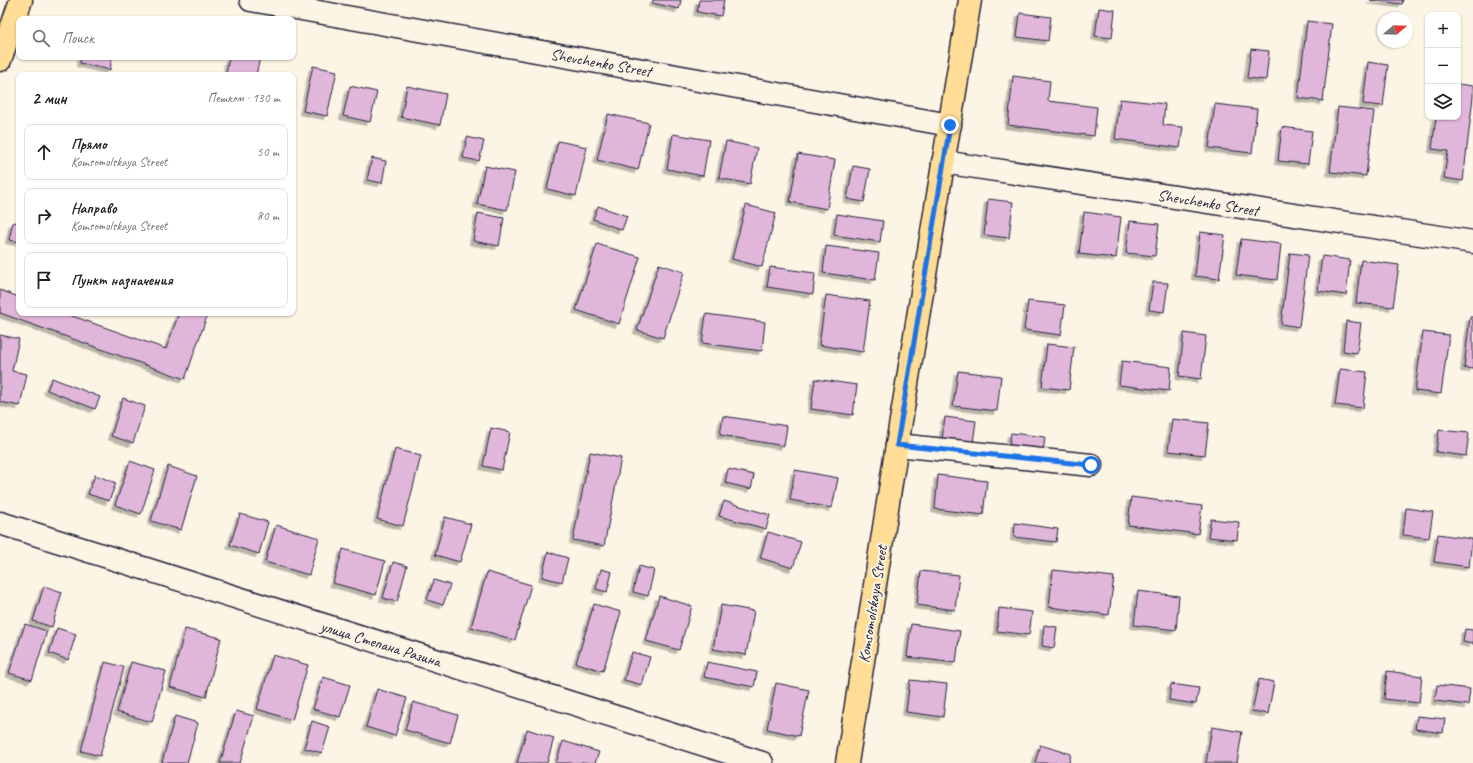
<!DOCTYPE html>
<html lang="ru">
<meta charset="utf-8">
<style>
body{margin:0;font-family:Caveat,sans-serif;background:#f2f2f2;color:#202124}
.controls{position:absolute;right:12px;top:12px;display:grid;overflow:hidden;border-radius:8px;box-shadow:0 1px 3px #0004}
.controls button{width:36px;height:36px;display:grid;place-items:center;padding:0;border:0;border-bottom:1px solid #e0e0e0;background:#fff;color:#202124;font:20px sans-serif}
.compass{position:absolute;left:1377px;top:12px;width:36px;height:36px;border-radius:50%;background:#fff;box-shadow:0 1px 3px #0004;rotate:71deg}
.stop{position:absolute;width:12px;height:12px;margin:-9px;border:3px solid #1a73e8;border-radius:50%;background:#fff}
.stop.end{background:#1a73e8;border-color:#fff;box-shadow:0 1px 4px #0008}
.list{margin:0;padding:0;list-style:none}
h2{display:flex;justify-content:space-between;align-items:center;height:52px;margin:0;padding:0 16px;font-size:17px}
h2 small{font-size:13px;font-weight:400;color:#757577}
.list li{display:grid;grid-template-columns:26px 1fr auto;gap:12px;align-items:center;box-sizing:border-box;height:56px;margin:0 8px 8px;padding:0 8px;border:1px solid #e0e0e0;border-radius:8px}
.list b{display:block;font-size:15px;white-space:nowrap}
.list p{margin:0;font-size:13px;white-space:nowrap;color:#757577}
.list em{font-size:13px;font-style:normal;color:#757577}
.icon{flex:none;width:22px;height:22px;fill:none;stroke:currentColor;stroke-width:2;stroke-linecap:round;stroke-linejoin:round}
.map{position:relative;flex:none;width:1473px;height:763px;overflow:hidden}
.search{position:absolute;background:#fff;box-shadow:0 1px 3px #0004;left:16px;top:16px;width:280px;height:44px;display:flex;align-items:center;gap:10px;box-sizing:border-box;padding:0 14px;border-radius:8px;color:#757577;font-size:15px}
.panel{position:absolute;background:#fff;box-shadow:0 1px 3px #0004;left:16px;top:72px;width:280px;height:244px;border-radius:8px}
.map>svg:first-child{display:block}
</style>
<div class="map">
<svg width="1473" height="763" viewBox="0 0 1473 763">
<defs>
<filter id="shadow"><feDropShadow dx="-3.5" dy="3.5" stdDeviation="0" flood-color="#0004"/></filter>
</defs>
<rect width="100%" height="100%" fill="#fcf5e5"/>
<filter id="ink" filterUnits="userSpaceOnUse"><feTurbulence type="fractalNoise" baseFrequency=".025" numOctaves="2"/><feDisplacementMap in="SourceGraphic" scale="8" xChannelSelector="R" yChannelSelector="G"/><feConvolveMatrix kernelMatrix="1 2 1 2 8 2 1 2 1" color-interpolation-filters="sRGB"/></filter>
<g filter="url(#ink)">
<g fill="#e1b6db" stroke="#22223b" filter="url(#shadow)">
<polygon points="653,0 681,0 679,9 652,3"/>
<polygon points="699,0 724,0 721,16 697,12"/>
<polygon points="1370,0 1403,0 1402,4"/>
<polygon points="1099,8 1115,10 1112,38 1095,36"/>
<polygon points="1020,13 1051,17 1048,41 1017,37"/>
<polygon points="1307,21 1332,24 1323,101 1298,98"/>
<polygon points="1251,49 1269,51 1266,80 1247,78"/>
<polygon points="81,57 112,57 110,70 80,63"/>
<polygon points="229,57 260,58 256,75 226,75"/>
<polygon points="1368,62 1388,65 1383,106 1363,104"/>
<polygon points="313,66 337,71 327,116 303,111"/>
<polygon points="1013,76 1050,81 1048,101 1097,107 1094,136 1008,125"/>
<polygon points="1458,84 1473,86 1473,97 1463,181 1444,178 1448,151 1432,149 1436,117 1458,117"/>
<polygon points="350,86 377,92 370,122 343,116"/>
<polygon points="407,86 446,94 440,125 401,117"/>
<polygon points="1120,99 1165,104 1163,125 1183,127 1180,148 1115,139"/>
<polygon points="1215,104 1257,109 1252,153 1209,148"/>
<polygon points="1338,107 1374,111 1366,176 1330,172"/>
<polygon points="608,114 649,123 638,170 597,160"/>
<polygon points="1282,127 1312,131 1308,164 1278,161"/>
<polygon points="673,134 709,140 703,176 667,169"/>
<polygon points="467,137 484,141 479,161 463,158"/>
<polygon points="558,141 587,147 576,196 547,189"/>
<polygon points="726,141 757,148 750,184 719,178"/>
<polygon points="798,154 835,160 827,209 790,202"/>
<polygon points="372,158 386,161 382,183 367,180"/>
<polygon points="485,166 515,172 507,210 477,204"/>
<polygon points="853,166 870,169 864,202 847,199"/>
<polygon points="988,199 1013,202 1009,238 984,235"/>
<polygon points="746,205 776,213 762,267 732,259"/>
<polygon points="598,206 627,216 622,230 593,219"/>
<polygon points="1084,212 1121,217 1116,258 1079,254"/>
<polygon points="478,213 504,218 499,246 473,241"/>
<polygon points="837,214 883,221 880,242 834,235"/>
<polygon points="1130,221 1159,224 1155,256 1126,253"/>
<polygon points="13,222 19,223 19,242 9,240"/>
<polygon points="1200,232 1225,235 1219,279 1195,276"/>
<polygon points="1241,239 1281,244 1277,280 1236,275"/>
<polygon points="597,244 640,257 619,324 576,310"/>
<polygon points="826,246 879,253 875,280 823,273"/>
<polygon points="1290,253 1308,255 1299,327 1281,324"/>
<polygon points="1322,256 1350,260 1346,295 1318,291"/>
<polygon points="1361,260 1399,265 1393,307 1356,303"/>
<polygon points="659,264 684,272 663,338 637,330"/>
<polygon points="770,267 815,273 813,294 767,287"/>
<polygon points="1153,282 1168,283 1164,312 1149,310"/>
<polygon points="0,290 19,297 19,313 64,313 166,349 179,313 198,313 207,316 185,379 0,313"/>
<polygon points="826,295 870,301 863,352 819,345"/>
<polygon points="1028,301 1065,305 1061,335 1024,330"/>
<polygon points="706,314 765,322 762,351 702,343"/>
<polygon points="1470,317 1473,317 1473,369 1464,368"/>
<polygon points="1346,321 1361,323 1357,353 1343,351"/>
<polygon points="1423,332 1449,335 1441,394 1415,391"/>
<polygon points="1184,333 1206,336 1201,379 1179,376"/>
<polygon points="0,335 19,339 12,371 27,374 20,406 0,402"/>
<polygon points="1047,344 1074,347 1069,390 1042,387"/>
<polygon points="1122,361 1171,367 1169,391 1119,385"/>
<polygon points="1340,369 1367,372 1363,408 1335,405"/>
<polygon points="958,371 1001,376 997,411 953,406"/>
<polygon points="52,378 100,397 95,409 47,390"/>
<polygon points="815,379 857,385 853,415 811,409"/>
<polygon points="123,398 145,406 133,443 111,436"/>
<polygon points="723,416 787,426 784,446 720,435"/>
<polygon points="945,417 976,421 973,443 942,439"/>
<polygon points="1172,419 1209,423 1205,455 1168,451"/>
<polygon points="491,428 510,432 502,470 483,466"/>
<polygon points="1439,430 1469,433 1466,456 1436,452"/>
<polygon points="1011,433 1045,437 1043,452 1009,448"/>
<polygon points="395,449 421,456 403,526 377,519"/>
<polygon points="590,452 621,458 604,546 573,540"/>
<polygon points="130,461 155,470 141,514 115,505"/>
<polygon points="168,466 197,476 181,530 151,521"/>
<polygon points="728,469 754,475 751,489 725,483"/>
<polygon points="795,470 838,478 832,508 790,500"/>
<polygon points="95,475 116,483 109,501 88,494"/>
<polygon points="938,475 987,481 983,515 935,509"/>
<polygon points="1131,497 1202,506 1198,534 1128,525"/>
<polygon points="724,501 770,515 766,529 719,516"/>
<polygon points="1406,508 1433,512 1429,538 1403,535"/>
<polygon points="240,514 268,522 259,554 230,545"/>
<polygon points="445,517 471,524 460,562 435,555"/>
<polygon points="1211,519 1239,522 1237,540 1208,537"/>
<polygon points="1015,523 1058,529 1056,542 1014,537"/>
<polygon points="276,525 319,538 309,575 265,562"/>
<polygon points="768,532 801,542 793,568 760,558"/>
<polygon points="1438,534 1472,539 1469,567 1434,562"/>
<polygon points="343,549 385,561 376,595 333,583"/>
<polygon points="548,552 568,558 562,582 542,577"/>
<polygon points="393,562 407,566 397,602 383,598"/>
<polygon points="639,566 654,570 648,596 633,592"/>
<polygon points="601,569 612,572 607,592 596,589"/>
<polygon points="1053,570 1114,577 1109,615 1049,607"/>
<polygon points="921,571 959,575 955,610 917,605"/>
<polygon points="487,572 531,585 515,640 471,627"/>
<polygon points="434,580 450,585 443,605 427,600"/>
<polygon points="44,586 62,592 52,627 33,621"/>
<polygon points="1138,591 1179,596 1176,630 1134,625"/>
<polygon points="659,596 692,606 679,650 646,641"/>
<polygon points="594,604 621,612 603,671 576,663"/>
<polygon points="721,605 754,611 746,655 713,649"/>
<polygon points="999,608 1032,612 1029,635 997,631"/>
<polygon points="25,624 47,631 32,680 9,673"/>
<polygon points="911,624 960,631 956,663 907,657"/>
<polygon points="1044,625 1057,627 1054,648 1042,646"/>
<polygon points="57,628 76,634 68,660 49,653"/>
<polygon points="185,629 221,638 206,697 170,687"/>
<polygon points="1465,629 1473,630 1473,644 1463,642"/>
<polygon points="632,652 650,657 642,685 624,680"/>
<polygon points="273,655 308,665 292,720 257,709"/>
<polygon points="105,662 124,667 100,756 81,751"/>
<polygon points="131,662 166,671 152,722 117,712"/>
<polygon points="707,662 757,672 754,687 704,677"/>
<polygon points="1387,671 1422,676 1419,703 1384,699"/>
<polygon points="323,677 350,685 340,717 313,709"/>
<polygon points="1259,679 1274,682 1268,714 1252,711"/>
<polygon points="910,680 947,684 943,717 906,712"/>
<polygon points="776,683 809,690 799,736 767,729"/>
<polygon points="1171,684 1199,688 1196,704 1169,700"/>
<polygon points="1437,685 1470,689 1468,705 1435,701"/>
<polygon points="377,689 407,698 395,736 366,727"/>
<polygon points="413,702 458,715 450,743 405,730"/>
<polygon points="236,711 254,716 240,763 220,763"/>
<polygon points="175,716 198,723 187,763 167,763 162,762"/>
<polygon points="1417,716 1445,719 1443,733 1415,729"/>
<polygon points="312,721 330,727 322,753 304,748"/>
<polygon points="1212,727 1242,732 1237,763 1206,763"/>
<polygon points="527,729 554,738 547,763 517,763"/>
<polygon points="563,741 599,752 595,763 556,763"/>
<polygon points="1040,745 1071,754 1069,763 1035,763"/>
</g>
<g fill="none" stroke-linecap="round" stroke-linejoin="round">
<defs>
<g id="minor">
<polyline points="251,0 950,125"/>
<polyline points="943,162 1473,242"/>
<polyline points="897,445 1091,465"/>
<polyline points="0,523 762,763"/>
</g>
<g id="major">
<polyline points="0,60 21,0"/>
<polyline points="847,763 897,445 970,0"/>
</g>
</defs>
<use href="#minor" stroke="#22223b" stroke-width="25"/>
<use href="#major" stroke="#22223b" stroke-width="25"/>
<use href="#minor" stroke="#fcf5e5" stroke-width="22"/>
<use href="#major" stroke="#ffdd96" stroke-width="22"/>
</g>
</g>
<g fill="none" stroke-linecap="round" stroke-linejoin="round" filter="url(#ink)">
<polyline stroke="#1a73e8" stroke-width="5" points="950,125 897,445 1091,465"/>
</g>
<g text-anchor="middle" stroke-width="4" stroke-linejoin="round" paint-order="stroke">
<g font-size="16" fill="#22223b" stroke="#fcf5e5">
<text transform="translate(601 62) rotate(10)" y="6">Shevchenko Street</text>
<text transform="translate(1208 202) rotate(9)" y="6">Shevchenko Street</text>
<text transform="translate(872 604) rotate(-81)" y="6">Komsomolskaya Street</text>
<text transform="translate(381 643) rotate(17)" y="6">улица Степана Разина</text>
</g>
</g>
</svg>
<div class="controls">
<button>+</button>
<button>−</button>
<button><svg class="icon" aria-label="layers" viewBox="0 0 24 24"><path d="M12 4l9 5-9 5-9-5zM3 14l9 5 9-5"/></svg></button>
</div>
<svg class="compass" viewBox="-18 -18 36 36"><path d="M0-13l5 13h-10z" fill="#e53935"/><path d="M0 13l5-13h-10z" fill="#757577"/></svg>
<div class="stop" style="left:1091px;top:465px"></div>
<div class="stop end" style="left:950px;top:125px"></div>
<div class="search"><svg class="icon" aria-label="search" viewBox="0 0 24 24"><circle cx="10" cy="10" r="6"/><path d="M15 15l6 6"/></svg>Поиск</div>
<section class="panel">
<h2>2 мин<small>Пешком · 130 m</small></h2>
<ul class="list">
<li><svg class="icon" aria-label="ahead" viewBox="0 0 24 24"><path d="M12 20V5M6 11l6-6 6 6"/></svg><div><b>Прямо</b><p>Komsomolskaya Street</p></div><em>50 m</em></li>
<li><svg class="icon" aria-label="right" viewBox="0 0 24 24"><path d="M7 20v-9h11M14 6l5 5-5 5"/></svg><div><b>Направо</b><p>Komsomolskaya Street</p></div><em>80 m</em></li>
<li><svg class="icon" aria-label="arrive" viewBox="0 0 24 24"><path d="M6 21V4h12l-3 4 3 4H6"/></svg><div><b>Пункт назначения</b></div></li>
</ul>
</section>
</div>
